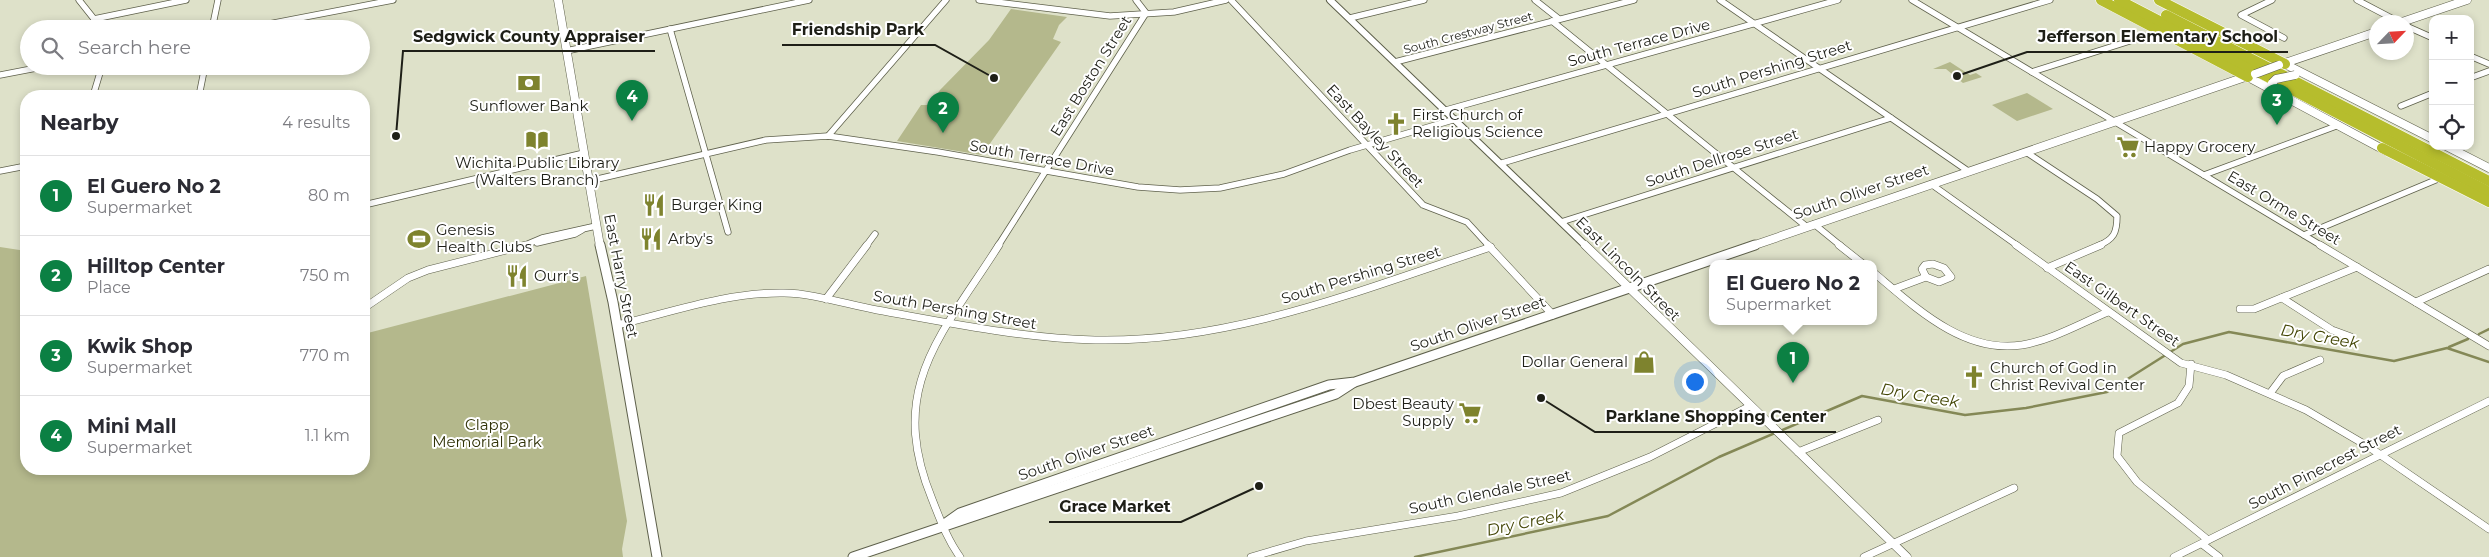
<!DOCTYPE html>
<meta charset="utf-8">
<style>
body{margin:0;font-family:Montserrat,sans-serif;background:#f7f7f7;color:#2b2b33}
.controls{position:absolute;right:15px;top:15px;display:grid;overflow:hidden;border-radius:10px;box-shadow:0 2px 8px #0003}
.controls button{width:45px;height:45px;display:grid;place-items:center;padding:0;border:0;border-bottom:1px solid #e1e1e2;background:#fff;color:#2b2b33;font:25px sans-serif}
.compass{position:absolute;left:2369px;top:15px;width:45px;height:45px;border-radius:50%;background:#fff;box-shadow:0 2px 8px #0003;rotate:65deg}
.you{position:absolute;left:1694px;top:381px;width:18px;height:18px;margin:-12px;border:4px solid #fff;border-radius:50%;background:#1a73e8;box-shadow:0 0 0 8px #1a73e833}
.badge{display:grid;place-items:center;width:32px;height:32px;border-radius:50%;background:#0b8043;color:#fff;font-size:16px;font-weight:700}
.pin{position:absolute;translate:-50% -41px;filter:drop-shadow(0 1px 2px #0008)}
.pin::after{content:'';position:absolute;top:26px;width:18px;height:15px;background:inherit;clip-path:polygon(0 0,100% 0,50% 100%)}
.popup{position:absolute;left:1709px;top:260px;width:168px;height:65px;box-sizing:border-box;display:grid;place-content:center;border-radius:10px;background:#fff;filter:drop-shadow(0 1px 4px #0005);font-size:16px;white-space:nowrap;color:#7c7c81}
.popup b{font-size:19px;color:#2b2b33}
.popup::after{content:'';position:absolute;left:50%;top:100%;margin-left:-10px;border:10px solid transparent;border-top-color:#fff}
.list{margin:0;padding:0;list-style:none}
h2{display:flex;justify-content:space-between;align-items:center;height:65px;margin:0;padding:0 20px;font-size:21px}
h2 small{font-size:16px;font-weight:400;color:#7c7c81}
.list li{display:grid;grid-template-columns:32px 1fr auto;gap:15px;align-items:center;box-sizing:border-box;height:80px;padding:0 20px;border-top:1px solid #e1e1e2}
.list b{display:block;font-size:19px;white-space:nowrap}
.list p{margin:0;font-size:16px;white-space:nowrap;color:#7c7c81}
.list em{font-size:16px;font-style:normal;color:#7c7c81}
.icon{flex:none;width:28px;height:28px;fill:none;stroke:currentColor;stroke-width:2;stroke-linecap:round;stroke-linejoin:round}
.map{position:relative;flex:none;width:2489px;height:557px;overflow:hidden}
.search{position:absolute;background:#fff;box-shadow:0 2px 8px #0003;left:20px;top:20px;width:350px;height:55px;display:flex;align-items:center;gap:12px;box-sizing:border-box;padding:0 18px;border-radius:28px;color:#7c7c81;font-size:19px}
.panel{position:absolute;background:#fff;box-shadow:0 2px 8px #0003;left:20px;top:90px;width:350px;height:385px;border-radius:20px}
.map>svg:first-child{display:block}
</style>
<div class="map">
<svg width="2489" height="557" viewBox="0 0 2489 557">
<rect width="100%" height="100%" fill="#dee1c9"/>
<g fill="#b4b88c">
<polygon points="1011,9 1067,17 1059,25 1053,39 1061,42 982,155 897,141 921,105 929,105 940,90 989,40"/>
<polygon points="1950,62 1970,75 1976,73 1982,77 1963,83 1946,69 1933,69"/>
<polygon points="2027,93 2053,109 2017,121 1992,105"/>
<polygon points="0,247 26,251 26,469 364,469 364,334 586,276 627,521 622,549 623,557 0,557"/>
</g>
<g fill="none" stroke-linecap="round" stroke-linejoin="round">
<g stroke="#848856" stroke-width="2.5">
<polyline points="2479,334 2489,329"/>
<polyline points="2449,347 2468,339"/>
<polyline points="1415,557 1608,516 1719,457 1862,396 1965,415 2026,408 2107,392 2183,344 2229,332 2394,361 2447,348 2489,362"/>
</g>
<defs>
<g id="minor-far1">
<polyline points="79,0 102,29"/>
<polyline points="979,0 1110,16 1174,12 1226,0"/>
<polyline points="1231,0 1423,205 1467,222 1489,246"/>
<polyline points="1535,0 1559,19"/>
<polyline points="1720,0 1968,171"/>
<polyline points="1912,0 2322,246"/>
<polyline points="2272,0 2241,15 2284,38"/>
<polyline points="2357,0 2399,22"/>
<polyline points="1350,18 1424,0"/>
<polyline points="94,19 186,0"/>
<polyline points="1552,21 1807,227"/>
<polyline points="2406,26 2433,38"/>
<polyline points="212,29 218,0"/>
<polyline points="242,29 393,0"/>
<polyline points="670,29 728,232"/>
<polyline points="566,51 809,0"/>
<polyline points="2470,56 2489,64"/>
<polyline points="1395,62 1634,0"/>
<polyline points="2032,72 2152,34"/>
<polyline points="0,75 47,66"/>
<polyline points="2470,78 2489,71"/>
<polyline points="93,96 102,66"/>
<polyline points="199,96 205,66"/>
<polyline points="2401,106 2433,93"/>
<polyline points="1446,110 1838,0"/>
<polyline points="828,136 946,0"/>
<path d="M2026,152l71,47 20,17c0,17 -3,23 -19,30"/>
<polyline points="1502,163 2050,0"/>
<polyline points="0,171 26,166"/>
<polyline points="2204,175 2339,125"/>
<polyline points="589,181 766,140 828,136 938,152 1138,187 1180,190 1220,188 1284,174 1350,150 1456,119"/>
<polyline points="1931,184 2018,246"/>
<polyline points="364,205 584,153"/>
<polyline points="1561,222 1891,118"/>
<polyline points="1814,224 1841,246"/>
<polyline points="2304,235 2438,179"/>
<polyline points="537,243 575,234 582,230"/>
<polyline points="523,246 542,238 596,226"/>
<polyline points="866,246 875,234"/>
<polyline points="998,246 1146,13 1136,0"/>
</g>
<g id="minor">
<polyline points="1488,245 1553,315"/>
<polyline points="1839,245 1863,264"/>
<polyline points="2016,245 2181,363 2226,375 2306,410 2369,447 2489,529"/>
<polyline points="2320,245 2489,346"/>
<polygon points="1933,264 1944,268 1951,277 1939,282 1926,277 1922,269 1925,265"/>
<polyline points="2047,268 2101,245"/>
<path d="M1873,272c42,35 90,82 149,73 30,-5 59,-22 86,-33"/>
<polyline points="1894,289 1926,277"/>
<polyline points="2282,298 2332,330 2351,337"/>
<polyline points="826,299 867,245"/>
<polyline points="2416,302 2489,269"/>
<polyline points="364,308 408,278 428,270 526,245"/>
<polyline points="2240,309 2254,309 2357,267"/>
<path d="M617,325c55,-13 110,-33 167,-32 28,0 65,12 93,17 73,13 144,28 218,30 137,3 268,-51 396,-93"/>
<polyline points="2191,364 2189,386 2178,403 2119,433 2117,456 2137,482 2208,540"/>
<polyline points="2271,392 2283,376 2320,360"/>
<polyline points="1798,452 1878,420"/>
<polyline points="2202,544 2219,557"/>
<path d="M960,557c-13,-18 -20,-38 -28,-58 -46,-112 10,-164 67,-254"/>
<polyline points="1251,557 1306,541 1458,516 1561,493 1650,457 1750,406"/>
<polyline points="1864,557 2014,488"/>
<polyline points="2174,557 2489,401"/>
</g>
<polyline id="tertiary-far1" points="1330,0 1586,246"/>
<polyline id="tertiary" points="1585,245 1907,557"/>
<g id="secondary-far1">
<polyline points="558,0 600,246"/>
<polyline points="2402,22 2467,0"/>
<polyline points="2282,64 2376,32"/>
<polyline points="2285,64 2433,139"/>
<polyline points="2248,77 2386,151"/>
<polyline points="2446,146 2489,168"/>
<polyline points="1752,246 2251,75"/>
</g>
<g id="secondary">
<polyline points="600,245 613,302 657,557"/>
<polyline points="943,525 960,513 1329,385 1355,382 1755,245"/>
<polyline points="853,557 1336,394 1353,383"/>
</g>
<g id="motorway">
<polyline points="2101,0 2248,77"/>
<polyline points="2119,0 2489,192"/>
<polyline points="2159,0 2285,64"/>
<polyline points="2166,15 2489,181"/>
<polyline points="2382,148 2489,202"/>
</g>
</defs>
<use href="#minor-far1" stroke="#5e604b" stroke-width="7"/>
<use href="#minor" stroke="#5e604b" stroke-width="8"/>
<use href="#tertiary-far1" stroke="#5e604b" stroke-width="8"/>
<use href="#tertiary" stroke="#5e604b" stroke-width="9"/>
<use href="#secondary-far1" stroke="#5e604b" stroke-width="9"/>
<use href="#secondary" stroke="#5e604b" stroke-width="11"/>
<use href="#motorway" stroke="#fff" stroke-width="11"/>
<use href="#minor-far1" stroke="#fff" stroke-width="5.5"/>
<use href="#minor" stroke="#fff" stroke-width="7"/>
<use href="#tertiary-far1" stroke="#fff" stroke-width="6"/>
<use href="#tertiary" stroke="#fff" stroke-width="8"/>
<use href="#secondary-far1" stroke="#fff" stroke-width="8"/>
<use href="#secondary" stroke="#fff" stroke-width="9"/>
<use href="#motorway" stroke="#b6bd2d" stroke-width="10"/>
<defs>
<g id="secondary-bridge">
<polyline points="2255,74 2279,65"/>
<polyline points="2272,83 2276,79 2295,75"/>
</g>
</defs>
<use href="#secondary-bridge" stroke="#5e604b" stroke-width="9" stroke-linecap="butt"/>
<use href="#secondary-bridge" stroke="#fff" stroke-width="8"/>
</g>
<defs>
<symbol id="bank-bare" viewBox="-9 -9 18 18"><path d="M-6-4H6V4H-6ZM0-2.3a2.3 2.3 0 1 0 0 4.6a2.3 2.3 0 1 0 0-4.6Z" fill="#7e832e" stroke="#fff" stroke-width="2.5" paint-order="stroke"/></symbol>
<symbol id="church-bare" viewBox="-9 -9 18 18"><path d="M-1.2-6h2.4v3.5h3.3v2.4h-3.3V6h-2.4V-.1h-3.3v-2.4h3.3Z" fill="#7e832e" stroke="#fff" stroke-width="2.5" paint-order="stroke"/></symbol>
<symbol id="library-bare" viewBox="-9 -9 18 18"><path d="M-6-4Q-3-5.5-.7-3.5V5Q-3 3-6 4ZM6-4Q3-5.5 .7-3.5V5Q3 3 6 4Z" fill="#7e832e" stroke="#fff" stroke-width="2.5" paint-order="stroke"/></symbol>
<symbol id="supermarket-bare" viewBox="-9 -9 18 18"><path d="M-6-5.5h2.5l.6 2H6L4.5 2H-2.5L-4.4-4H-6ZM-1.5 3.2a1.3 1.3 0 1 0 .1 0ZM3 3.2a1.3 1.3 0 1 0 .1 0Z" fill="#7e832e" stroke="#fff" stroke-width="2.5" paint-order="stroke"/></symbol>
<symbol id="restaurant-bare" viewBox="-9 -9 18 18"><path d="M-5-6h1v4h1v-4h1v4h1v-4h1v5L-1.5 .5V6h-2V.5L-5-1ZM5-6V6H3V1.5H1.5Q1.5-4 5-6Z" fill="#7e832e" stroke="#fff" stroke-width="2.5" paint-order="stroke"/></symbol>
<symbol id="stadium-bare" viewBox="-9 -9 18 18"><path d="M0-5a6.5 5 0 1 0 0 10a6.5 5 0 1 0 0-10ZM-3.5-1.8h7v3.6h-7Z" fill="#7e832e" stroke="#fff" stroke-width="2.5" paint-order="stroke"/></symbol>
<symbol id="shop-bare" viewBox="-9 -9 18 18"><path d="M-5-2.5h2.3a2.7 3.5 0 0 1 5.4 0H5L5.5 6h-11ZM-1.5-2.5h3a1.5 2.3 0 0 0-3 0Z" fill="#7e832e" stroke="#fff" stroke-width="2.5" paint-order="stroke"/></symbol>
</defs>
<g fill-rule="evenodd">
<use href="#bank-bare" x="513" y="67" width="32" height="32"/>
<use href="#church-bare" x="1380" y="108" width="32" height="32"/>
<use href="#library-bare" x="521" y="124" width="32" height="32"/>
<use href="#supermarket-bare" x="2112" y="131" width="32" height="32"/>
<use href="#restaurant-bare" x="638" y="189" width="32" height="32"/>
<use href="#stadium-bare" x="403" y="223" width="32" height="32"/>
<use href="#restaurant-bare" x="635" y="223" width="32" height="32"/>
<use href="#restaurant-bare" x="501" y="260" width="32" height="32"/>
<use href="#shop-bare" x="1628" y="346" width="32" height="32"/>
<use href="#church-bare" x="1958" y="361" width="32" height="32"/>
<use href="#supermarket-bare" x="1454" y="397" width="32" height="32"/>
</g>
<g text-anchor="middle" stroke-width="4" stroke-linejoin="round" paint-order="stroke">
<g font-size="12" fill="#1e1f17" stroke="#fff">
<text transform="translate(1468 33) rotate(-15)" y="4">South Crestway Street</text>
</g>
<g font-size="15" fill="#1e1f17" stroke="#fff">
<text transform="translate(1639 43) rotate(-15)" y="5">South Terrace Drive</text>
<text transform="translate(1772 69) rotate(-17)" y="5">South Pershing Street</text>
<text transform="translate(1091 76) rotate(-58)" y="5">East Boston Street</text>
<text transform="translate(1375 136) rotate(47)" y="5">East Bayley Street</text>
<text transform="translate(1042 158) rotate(10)" y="5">South Terrace Drive</text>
<text transform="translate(1722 158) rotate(-18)" y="5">South Dellrose Street</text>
<text transform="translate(1861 192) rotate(-19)" y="5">South Oliver Street</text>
<text transform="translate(2284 208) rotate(31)" y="5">East Orme Street</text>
<text transform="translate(1628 269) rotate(45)" y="5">East Lincoln Street</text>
<text transform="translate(1361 275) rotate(-17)" y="5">South Pershing Street</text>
<text transform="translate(621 276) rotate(79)" y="5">East Harry Street</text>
<text transform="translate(2122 304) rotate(35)" y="5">East Gilbert Street</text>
<text transform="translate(955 310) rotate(10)" y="5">South Pershing Street</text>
<text transform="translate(1478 324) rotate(-19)" y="5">South Oliver Street</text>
<text transform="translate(1086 453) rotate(-19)" y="5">South Oliver Street</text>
<text transform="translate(2325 467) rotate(-27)" y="5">South Pinecrest Street</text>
<text transform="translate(1490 492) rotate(-12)" y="5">South Glendale Street</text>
</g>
<g font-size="15" fill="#1e1f17" stroke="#fff" text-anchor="start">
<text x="529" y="111" text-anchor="middle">Sunflower Bank</text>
<text x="1412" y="120">First Church of<tspan x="1412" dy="17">Religious Science</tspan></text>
<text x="2144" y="152">Happy Grocery</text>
<text x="537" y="168" text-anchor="middle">Wichita Public Library<tspan x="537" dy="17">(Walters Branch)</tspan></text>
<text x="671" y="210">Burger King</text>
<text x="436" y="235">Genesis<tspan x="436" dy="17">Health Clubs</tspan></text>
<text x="668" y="244">Arby's</text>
<text x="534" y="281">Ourr's</text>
<text x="1628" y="367" text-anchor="end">Dollar General</text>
<text x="1990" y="373">Church of God in<tspan x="1990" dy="17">Christ Revival Center</tspan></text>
<text x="1454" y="409" text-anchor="end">Dbest Beauty<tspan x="1454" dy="17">Supply</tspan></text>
</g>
<g font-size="15" fill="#303207" stroke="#fff">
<text x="487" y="430">Clapp<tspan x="487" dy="17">Memorial Park</tspan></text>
</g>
<g font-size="16" font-style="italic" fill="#424504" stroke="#fff">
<text transform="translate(2320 336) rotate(10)" y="6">Dry Creek</text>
<text transform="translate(1920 395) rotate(10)" y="6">Dry Creek</text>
<text transform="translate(1525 522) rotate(-12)" y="6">Dry Creek</text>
</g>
</g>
<path fill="none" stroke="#1e1f17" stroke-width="2" d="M994 78L935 45H782M396 136L403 51H655M1957 76L2027 52H2288M1541 398L1595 432H1836M1259 486L1181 522H1049"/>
<g fill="#1e1f17" stroke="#fff" stroke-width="2">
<circle cx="994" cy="78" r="5"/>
<circle cx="396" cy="136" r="5"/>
<circle cx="1957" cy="76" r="5"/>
<circle cx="1541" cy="398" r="5"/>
<circle cx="1259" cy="486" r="5"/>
</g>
<g font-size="16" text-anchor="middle" font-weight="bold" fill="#1e1f17" stroke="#fff" stroke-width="4" stroke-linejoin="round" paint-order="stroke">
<text x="858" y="35">Friendship Park</text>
<text x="529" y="42">Sedgwick County Appraiser</text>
<text x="2158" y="42">Jefferson Elementary School</text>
<text x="1716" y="422">Parklane Shopping Center</text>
<text x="1115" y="512">Grace Market</text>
</g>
</svg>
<div class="controls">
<button>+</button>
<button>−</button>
<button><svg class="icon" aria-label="locate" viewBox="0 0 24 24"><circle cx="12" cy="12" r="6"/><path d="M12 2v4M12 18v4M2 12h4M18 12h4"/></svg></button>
</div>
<svg class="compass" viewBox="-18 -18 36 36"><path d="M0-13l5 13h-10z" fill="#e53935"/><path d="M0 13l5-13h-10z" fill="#7c7c81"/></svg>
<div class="you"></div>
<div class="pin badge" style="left:1793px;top:383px">1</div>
<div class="popup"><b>El Guero No 2</b>Supermarket</div>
<div class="pin badge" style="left:943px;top:133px">2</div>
<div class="pin badge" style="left:2277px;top:125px">3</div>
<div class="pin badge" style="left:632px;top:121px">4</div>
<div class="search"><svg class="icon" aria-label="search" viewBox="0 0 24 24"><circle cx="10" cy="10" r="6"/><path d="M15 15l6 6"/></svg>Search here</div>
<section class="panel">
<h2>Nearby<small>4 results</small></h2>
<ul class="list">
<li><span class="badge">1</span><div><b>El Guero No 2</b><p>Supermarket</p></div><em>80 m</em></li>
<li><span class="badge">2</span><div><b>Hilltop Center</b><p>Place</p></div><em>750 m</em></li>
<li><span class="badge">3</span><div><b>Kwik Shop</b><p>Supermarket</p></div><em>770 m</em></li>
<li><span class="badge">4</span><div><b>Mini Mall</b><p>Supermarket</p></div><em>1.1 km</em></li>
</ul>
</section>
</div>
